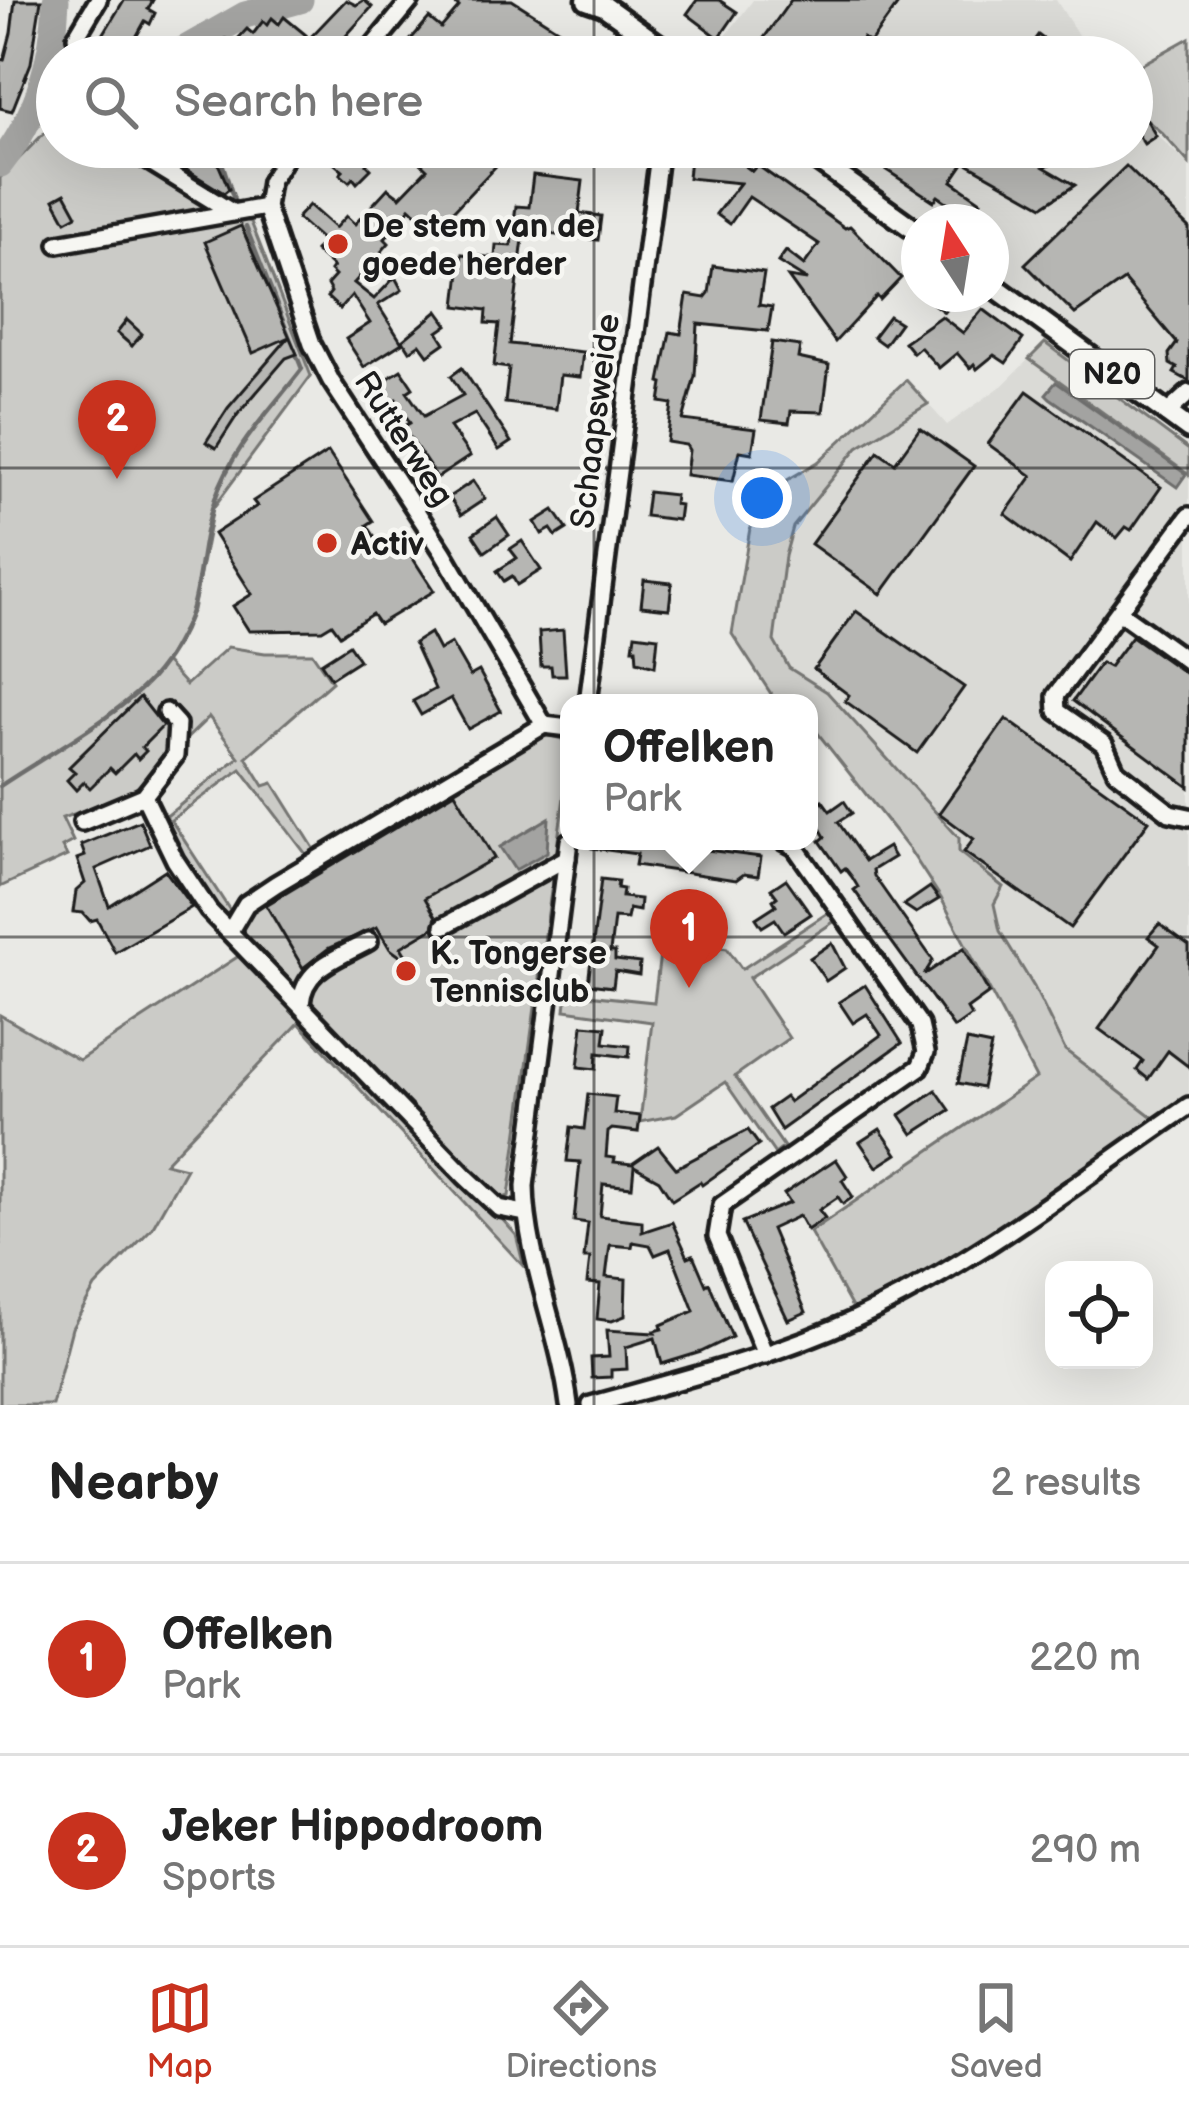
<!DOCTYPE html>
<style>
body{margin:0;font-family:"Balsamiq Sans",sans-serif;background:#f2f2f2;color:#222}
.controls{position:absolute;right:36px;bottom:36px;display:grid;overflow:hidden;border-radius:24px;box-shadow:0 12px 48px #0002}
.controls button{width:108px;height:108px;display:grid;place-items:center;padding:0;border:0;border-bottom:3px solid #e0e0e0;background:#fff;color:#222;font:60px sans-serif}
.compass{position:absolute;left:901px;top:204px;width:108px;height:108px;border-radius:50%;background:#fff;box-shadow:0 12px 48px #0002;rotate:348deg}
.you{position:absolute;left:762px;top:498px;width:42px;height:42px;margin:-30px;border:9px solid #fff;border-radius:50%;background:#1a73e8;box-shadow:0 0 0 18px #1a73e833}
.badge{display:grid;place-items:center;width:78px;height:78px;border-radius:50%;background:#c8321e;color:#fff;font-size:39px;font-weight:700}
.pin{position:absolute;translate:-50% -99px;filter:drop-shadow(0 3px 6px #0008)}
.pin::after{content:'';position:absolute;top:63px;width:42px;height:36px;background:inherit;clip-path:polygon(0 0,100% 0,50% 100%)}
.popup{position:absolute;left:560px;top:694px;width:258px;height:156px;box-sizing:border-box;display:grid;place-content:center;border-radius:24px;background:#fff;filter:drop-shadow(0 3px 9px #0005);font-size:39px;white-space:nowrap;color:#767676}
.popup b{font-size:45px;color:#222}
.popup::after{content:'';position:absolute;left:50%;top:100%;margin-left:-24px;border:24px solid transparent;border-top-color:#fff}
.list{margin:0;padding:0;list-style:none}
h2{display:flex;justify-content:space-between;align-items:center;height:156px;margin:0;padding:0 48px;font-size:51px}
h2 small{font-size:39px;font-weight:400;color:#767676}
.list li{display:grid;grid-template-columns:78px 1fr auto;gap:36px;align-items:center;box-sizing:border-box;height:192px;padding:0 48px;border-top:3px solid #e0e0e0}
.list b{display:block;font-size:45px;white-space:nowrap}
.list p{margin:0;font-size:39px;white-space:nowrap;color:#767676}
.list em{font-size:39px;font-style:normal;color:#767676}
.icon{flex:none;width:66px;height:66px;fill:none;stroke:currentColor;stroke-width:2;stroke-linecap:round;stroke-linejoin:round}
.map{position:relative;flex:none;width:1189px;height:1405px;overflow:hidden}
.search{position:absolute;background:#fff;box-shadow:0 12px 48px #0002;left:36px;right:36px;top:36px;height:132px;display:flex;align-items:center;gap:30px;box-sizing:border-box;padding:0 42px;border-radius:66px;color:#767676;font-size:45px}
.sheet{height:540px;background:#fff}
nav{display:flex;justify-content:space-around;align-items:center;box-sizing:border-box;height:168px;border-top:3px solid #e0e0e0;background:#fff;font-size:33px;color:#767676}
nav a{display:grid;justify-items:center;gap:6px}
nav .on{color:#c8321e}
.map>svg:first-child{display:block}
</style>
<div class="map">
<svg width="1189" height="1405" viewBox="0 0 1189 1405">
<rect width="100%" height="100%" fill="#e9e9e5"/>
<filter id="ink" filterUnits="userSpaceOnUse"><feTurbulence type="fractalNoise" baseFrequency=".00833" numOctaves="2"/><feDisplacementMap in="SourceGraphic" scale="24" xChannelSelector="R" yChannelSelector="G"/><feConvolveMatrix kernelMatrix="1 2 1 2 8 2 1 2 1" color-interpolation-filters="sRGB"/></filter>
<g filter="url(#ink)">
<g fill="#dadad6">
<polygon points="753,0 1056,0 1092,57 710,57"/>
<polygon points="1132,112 1189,165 1189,410 991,268 991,222 926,222 825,147 1132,147"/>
<polygon points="1029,359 1189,475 1189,1102 1159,1122 1065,1050 1034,987 1000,931 994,904 1003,887 959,852 959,838 827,692 789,668 774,641 785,556 793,527 858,447 928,404 947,425 1003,385"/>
</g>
<g fill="#cbcbc7" stroke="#747472" stroke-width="3">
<polygon points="1189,38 1189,163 1162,133 1132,108 1132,70"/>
<path d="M57,120v27c18,0 40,-3 58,0 51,9 88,60 136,75l60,154 -98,132 -20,102 -28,52 21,23 42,-38 37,6h47l20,29 -86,75 18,29 9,-3 44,70 -9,4 -67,-88 -70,51 60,92 -6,6 -30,-39 -32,-60 76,-62 -30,-40 -79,77 -68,24 11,23 -11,6 5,9 -67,31v-709z"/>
<polygon points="1045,343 1189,450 1189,475 1029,359"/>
<polygon points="906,380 928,404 858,447 793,527 785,556 774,641 789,668 827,692 959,838 959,852 1003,887 994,904 1000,931 1034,987 1065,1050 1159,1122 923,1282 855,1313 810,1232 1036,1078 941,898 909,849 809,722 809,703 777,703 732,634 755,499 818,462"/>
<polygon points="537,732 562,739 569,751 568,768 509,1196 500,1199 246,944 242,923 250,905"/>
<polygon points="829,912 835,921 749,978 789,1038 735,1076 784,1147 775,1154 725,1082 676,1115 640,1122 652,1022 565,1010 567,993 654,1002 662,938 727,948 742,969"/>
<polygon points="242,954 495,1211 516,1235 524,1267 299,1023 165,1163 186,1168 152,1228 95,1287 72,1328 52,1405 0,1405 0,1015 79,1060"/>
</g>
<g fill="#a3a3a1" stroke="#6d6d6c" stroke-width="3">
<polygon points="1056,382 1186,474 1177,487 1050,398 1046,394"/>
<polygon points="549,818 547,852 515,870 500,847"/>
</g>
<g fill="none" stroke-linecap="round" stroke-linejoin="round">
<g stroke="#6d6d6c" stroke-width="4.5">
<polyline points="188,48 190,57"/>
<polyline points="217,147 235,203"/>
<path d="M0,786c46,-31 123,-72 157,-114 52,-63 35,-106 58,-173 17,-51 55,-88 87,-130l-56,-142"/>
</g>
<g stroke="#a3a3a1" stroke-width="27">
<polyline points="171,57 245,15 300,0"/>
<path d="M0,164c37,-46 54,-105 56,-164"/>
</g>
</g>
<g fill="#b6b6b3" stroke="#1c1c1c" stroke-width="3">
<polygon points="15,0 41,0 31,63 12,111 0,108 0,59 4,60 11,33"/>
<polygon points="124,0 153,0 148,9 155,13 150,24 145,21 125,57 99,57 92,53"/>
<polygon points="346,0 356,5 364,0 372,7 327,57 321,57 304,44"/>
<polygon points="450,0 512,0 573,39 562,57 396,57 429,18 441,28 459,7"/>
<polygon points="697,0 719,0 737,12 719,38 687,14"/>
<polygon points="791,0 901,0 870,43 863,38 849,57 791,57 764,38"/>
<polygon points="284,17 306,35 296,48 291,44 283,52 276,46 267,57 209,57 226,39 233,44 247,29 253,34 263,21 267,25 272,18 279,24"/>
<polygon points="1038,35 1067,57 1022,57"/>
<polygon points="1146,119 1156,136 1144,144 1133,127"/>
<polygon points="187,147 211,147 229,189 224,193 185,169 196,160"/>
<polygon points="315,147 380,147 366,164 371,169 357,183 353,178 349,182 340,174 343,171"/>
<polygon points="404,147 514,147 435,230 410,208 385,239 389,243 354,283 374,299 395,277 402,290 378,305 402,343 364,367 346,339 370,323 352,295 340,309 327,297 331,292 327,285 335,276 330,271 333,267 315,251 324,242 297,218 309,205 335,228 346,216 355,224 388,188 400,197 427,169"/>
<polygon points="691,147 727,147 737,154 734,158 752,171 757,165 845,228 850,226 901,278 880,300 877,296 835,342 788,277 807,280 778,262 786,251 804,265 819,244 749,197 730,224 716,214 740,183 688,178"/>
<polygon points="851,147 1088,147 1044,167 1075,185 1043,206 965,162 952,181 981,201 969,217 938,196 934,201"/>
<polygon points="1126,166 1189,228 1189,381 1174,373 1177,368 1170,364 1169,354 1177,343 1124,280 1075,314 1025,264"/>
<polygon points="533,175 583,181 579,213 601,216 598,240 524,231 510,344 583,352 580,377 560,375 556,409 505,403 509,368 494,366 499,324 486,323 487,310 456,306 462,254 495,258 496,245 511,246 516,206 529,207"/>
<polygon points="65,193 77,215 66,221 54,199"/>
<polygon points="241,226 297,354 286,358 238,414 216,448 206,442 228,408 289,337 253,353 205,242"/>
<polygon points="713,266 764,273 759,305 772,307 768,331 698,324 695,376 683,420 756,429 752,453 740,451 733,481 686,475 689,450 686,445 667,442 672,404 660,402 663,383 660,382 670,332 681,334 687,295 705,298 709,293"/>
<polygon points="920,294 958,294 944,312"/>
<polygon points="983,309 1023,339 1006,363 994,355 977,369 974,364 970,368 957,353 939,368 920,347 913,353 904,342 941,316 963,333"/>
<polygon points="438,311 448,325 438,332 445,343 428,355 420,344 410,351 403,340"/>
<polygon points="889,316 900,323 884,345 873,337"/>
<polygon points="127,320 142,334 132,346 117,333"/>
<polygon points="772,342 800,346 798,358 829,365 823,412 791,411 789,423 761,420"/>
<polygon points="462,368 511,442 499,450 475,414 450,427 470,456 437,478 403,427 410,423 396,399 388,404 376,386 401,370 413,388 407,392 424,416 463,395 451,376"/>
<polygon points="1027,391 1161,487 1131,530 1126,527 1117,538 1097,522 1070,562 1005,514 1032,476 988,444"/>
<polygon points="920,428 974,466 881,594 811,544 878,451 895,463"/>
<polygon points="328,452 373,521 367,525 379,543 384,539 387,544 399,537 434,591 379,624 372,614 340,635 332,624 322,630 249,631 233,606 252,594 214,534 257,506 253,501"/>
<polygon points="473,481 485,499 461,515 449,497"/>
<polygon points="648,492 675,495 674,504 680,505 678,520 645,516"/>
<polygon points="554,510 567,529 556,536 551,529 542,534 535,522"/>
<polygon points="497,517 509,535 485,552 473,534"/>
<polygon points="522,541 541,570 517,585 512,576 504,581 497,571 517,558 510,549"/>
<polygon points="644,580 672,583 669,609 641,606"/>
<polygon points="856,611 964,687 917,753 845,701 849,695 814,669"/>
<polygon points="563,630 566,675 552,675 551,666 541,666 539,632"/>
<polygon points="430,633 439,650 451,643 470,676 479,671 501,711 468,729 451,698 421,715 413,701 435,689 414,643"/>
<polygon points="635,634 658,637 655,666 637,661 636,648 633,648"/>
<polygon points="1132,636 1189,676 1189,787 1073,701 1101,663 1109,667"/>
<polygon points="349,645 359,660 331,678 321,663"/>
<polygon points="140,697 163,726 142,747 146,751 138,759 134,754 115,773 110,768 90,788 84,782 76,790 67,780 75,772 69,767"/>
<polygon points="1006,719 1149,821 1070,928 964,852 974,839 939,813"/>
<polygon points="455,792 494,858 425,898 436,917 433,928 401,947 411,964 390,949 377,927 329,948 303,968 266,905"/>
<polygon points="822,800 830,811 844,801 852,813 838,822 865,861 888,847 894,857 873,870 874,876 933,960 924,975 964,948 989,993 967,1009 971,1016 954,1028 854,890 858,887 852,877 845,868 841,871 820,841 825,837 809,809"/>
<polygon points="140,821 150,845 96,869 109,906 165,870 192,907 115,952 97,919 90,921 83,913 73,912 76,891 85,883 77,859 85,856 81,845"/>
<polygon points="593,841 638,841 761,857 758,876 744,874 736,880 635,865 637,854 592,848"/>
<polygon points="601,879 618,881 617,888 623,889 622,897 640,899 639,911 629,909 627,919 614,918 610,952 615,952 615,960 640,963 639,975 615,971 613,987 588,984"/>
<polygon points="786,879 811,914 784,932 775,919 762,927 756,918 776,905 773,900 777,897 771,889"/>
<polygon points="930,887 939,899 916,913 904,905"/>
<polygon points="674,894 700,896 698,920 683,918 669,932"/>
<polygon points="1159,924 1189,946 1189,1067 1168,1051 1148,1079 1137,1070 1143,1061 1099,1029 1159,945 1148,937"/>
<polygon points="832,943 845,968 826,981 810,958"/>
<polygon points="865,985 902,1043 781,1130 768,1109 785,1097 789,1102 881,1035 867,1014 853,1023 839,1002"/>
<polygon points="583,1025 606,1027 604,1043 630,1046 629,1057 597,1053 596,1069 578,1067"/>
<polygon points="967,1041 991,1046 982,1088 958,1083"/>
<polygon points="936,1090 950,1110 913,1134 900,1115"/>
<polygon points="588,1094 616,1097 614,1113 640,1116 638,1132 612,1129 608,1132 606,1157 615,1158 614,1162 632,1164 658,1146 676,1168 748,1130 759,1145 702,1185 700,1182 672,1200 659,1180 634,1166 632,1187 603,1184 600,1216 642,1221 642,1232 672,1222 688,1257 693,1255 706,1285 709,1283 732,1337 701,1352 662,1364 655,1338 626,1347 627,1369 611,1370 611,1377 592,1378 591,1358 609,1357 607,1330 655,1333 654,1331 662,1329 661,1325 694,1311 670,1249 655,1255 650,1245 633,1242 632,1247 610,1245 606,1277 626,1279 625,1316 612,1321 597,1319 600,1284 587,1283 590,1258 584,1258 588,1223 574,1221 580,1162 567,1161 571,1127 584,1129"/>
<polygon points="880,1129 897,1154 877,1167 860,1142"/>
<polygon points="836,1159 847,1176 842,1180 853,1197 843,1204 838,1197 819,1210 825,1218 807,1230 799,1216 771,1229 806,1312 788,1320 742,1222 790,1203 784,1194"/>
</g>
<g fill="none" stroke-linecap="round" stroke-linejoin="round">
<defs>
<g id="minor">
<polyline points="76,37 98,0"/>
<polyline points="364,57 411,0"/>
<polyline points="126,147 230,211"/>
<polyline points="291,147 270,182 266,207 312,344 331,381 443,552 544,725 569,728"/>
<polyline points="58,244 266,207"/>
<polyline points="1166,414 1189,393"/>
<polyline points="1189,516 1056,696 1057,711 1104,744 1116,771 1170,813 1189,817"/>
<polyline points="1119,612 1189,662"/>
<polyline points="588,703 660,147"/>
<polyline points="144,796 175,860 209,911 465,1176 499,1208 525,1213"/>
<polyline points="82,822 144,796 175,756 177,724 166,712"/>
<polyline points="444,926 567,858"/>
<polyline points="230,931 246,904 276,884 544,725"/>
<path d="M301,1004c2,-37 38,-46 68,-63"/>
<polyline points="765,1355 717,1236 722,1205 920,1067 926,1052 920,1025 795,847 784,841"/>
<path d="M569,1405c-9,-73 -43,-145 -44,-219l44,-345"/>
<path d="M591,1405c89,-25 179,-47 264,-86 119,-54 226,-140 334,-213"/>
</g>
<g id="major">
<polyline points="587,0 604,6 675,57"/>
<polyline points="799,147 919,233"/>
<polyline points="991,284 1189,429"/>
</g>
</defs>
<use href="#minor" stroke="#1c1c1c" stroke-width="24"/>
<use href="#major" stroke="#1c1c1c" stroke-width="27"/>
<use href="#minor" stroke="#f6f6f2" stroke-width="15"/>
<use href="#major" stroke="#f6f6f2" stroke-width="18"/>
</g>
</g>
<path fill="none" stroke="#1c1c1c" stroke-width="3" stroke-opacity="0.55" d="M594,0v57M594,147v1258M0,468h1189M0,937h1189"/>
<g fill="#c8321e" stroke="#f6f6f2" stroke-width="4.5">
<circle cx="338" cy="244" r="12"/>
<circle cx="327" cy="543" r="12"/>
<circle cx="406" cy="971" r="12"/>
</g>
<g text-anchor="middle" stroke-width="9" stroke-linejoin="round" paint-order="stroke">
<rect fill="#f6f6f2" stroke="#5d5d5c" stroke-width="3" x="1070" y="350" width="84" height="48" rx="9"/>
<g font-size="30" font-weight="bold" fill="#1c1c1c">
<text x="1112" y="384">N20</text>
</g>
<g font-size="33" font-weight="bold" fill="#1c1c1c" stroke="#f6f6f2" text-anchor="start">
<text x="362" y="237">De stem van de<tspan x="362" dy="38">goede herder</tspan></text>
<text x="351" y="555">Activ</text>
<text x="430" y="964">K. Tongerse<tspan x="430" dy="38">Tennisclub</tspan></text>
</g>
<g font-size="33" fill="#1c1c1c" stroke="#f6f6f2">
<text transform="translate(594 421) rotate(-83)" y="12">Schaapsweide</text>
<text transform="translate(405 438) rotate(57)" y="12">Rutterweg</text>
</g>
</g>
</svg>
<div class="controls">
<button><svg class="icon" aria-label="locate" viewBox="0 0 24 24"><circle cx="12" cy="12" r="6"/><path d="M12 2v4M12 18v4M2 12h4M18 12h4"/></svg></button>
</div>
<svg class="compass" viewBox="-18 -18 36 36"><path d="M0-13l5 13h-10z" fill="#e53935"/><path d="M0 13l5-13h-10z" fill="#767676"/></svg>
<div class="you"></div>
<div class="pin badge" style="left:689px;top:988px">1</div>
<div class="popup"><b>Offelken</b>Park</div>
<div class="pin badge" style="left:117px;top:479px">2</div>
<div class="search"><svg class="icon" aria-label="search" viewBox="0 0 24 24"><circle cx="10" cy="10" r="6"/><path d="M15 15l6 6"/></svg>Search here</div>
</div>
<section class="sheet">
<h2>Nearby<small>2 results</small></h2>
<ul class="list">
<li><span class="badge">1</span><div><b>Offelken</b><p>Park</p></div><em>220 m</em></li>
<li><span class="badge">2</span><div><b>Jeker Hippodroom</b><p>Sports</p></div><em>290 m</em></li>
</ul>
</section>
<nav>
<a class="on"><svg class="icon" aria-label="map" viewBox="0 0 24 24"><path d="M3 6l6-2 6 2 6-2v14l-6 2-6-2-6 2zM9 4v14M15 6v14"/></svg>Map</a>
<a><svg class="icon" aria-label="directions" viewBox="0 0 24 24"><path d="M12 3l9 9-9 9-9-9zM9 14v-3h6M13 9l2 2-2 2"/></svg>Directions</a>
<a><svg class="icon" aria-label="saved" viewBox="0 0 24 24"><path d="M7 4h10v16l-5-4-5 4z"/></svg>Saved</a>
</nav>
